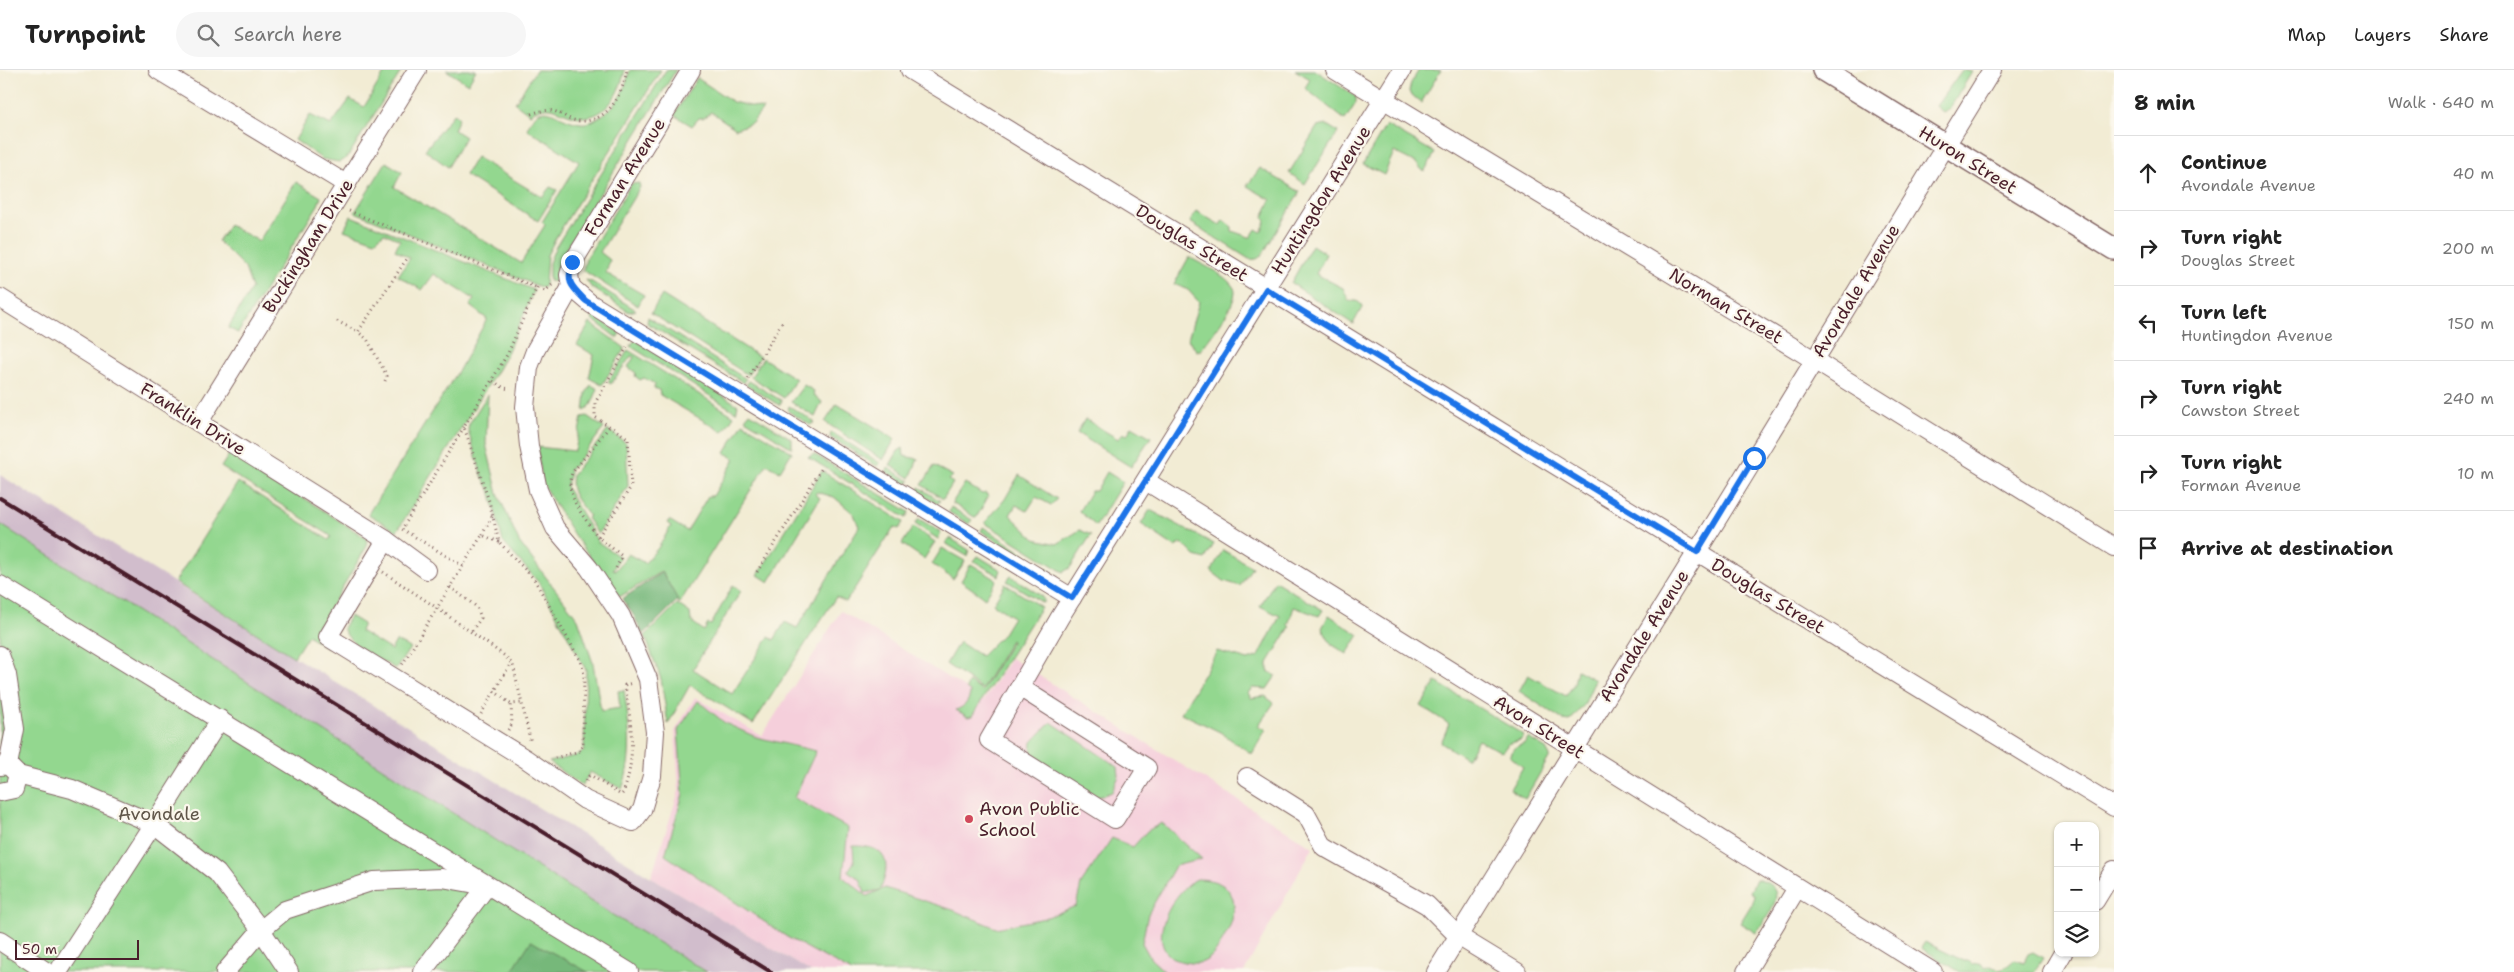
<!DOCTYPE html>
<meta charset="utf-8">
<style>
body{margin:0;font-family:"Shantell Sans",sans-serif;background:#f6f6f6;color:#222}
.controls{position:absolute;right:15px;bottom:15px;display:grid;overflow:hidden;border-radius:10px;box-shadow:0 1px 4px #0004}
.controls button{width:45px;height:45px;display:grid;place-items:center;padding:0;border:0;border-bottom:1px solid #e0e0e0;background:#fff;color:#222;font:25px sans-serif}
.scale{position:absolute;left:15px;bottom:12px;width:124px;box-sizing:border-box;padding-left:5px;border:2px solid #4a1f2b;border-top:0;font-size:14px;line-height:18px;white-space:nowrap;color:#4a1f2b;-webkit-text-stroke:4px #fbf7ec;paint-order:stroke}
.stop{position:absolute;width:15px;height:15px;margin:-11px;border:4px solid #1a73e8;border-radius:50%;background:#fff}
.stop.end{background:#1a73e8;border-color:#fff;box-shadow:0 1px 5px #0008}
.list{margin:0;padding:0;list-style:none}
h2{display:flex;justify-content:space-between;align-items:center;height:65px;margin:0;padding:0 20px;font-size:21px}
h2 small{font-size:16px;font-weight:400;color:#767676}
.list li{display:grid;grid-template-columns:32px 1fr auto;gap:15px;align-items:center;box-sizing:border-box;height:75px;padding:0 20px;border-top:1px solid #e0e0e0}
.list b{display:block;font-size:19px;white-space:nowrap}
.list p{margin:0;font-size:16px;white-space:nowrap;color:#767676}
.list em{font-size:16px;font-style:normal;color:#767676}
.icon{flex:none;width:28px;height:28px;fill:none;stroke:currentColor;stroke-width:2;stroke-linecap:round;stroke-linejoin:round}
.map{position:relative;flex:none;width:2114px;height:902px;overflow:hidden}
header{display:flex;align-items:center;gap:30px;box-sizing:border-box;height:70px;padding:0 25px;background:#fff;border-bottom:1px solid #e0e0e0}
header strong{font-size:24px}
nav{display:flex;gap:28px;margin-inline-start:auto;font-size:18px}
.search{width:350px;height:45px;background:#f6f6f6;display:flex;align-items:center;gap:12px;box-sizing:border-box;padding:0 18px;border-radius:28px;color:#767676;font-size:19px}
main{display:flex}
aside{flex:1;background:#fff}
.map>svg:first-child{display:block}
</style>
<header>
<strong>Turnpoint</strong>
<div class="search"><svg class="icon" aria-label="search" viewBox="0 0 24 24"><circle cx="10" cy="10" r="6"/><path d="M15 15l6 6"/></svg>Search here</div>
<nav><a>Map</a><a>Layers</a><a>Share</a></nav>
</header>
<main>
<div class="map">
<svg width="2114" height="902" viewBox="0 0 2114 902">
<rect width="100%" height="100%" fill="#fbf7ec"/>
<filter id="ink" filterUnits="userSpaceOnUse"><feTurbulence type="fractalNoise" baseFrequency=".02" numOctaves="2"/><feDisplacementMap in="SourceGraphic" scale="10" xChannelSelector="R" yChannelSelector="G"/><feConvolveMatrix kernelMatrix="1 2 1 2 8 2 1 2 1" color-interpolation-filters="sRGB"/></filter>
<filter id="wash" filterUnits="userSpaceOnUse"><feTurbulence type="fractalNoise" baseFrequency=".0096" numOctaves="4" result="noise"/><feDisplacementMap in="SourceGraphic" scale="20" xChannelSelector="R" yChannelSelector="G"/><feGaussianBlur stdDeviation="1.12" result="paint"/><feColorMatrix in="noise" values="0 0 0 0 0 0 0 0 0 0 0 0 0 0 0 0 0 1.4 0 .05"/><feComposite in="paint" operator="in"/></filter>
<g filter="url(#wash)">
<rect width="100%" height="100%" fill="#f2ecd4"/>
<polygon fill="#f5cfdb" points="841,541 984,630 1011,588 1313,777 1244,902 811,902 651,807 679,721 675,661 695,627 762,666"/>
<polygon fill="#d1bdcc" points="0,405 651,807 811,902 707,902 606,841 0,454"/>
<g fill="#93d78f" stroke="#6e7b5d">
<polygon points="386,0 402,0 347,88 339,92 322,89 295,70 310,45 331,55 350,29 364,37"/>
<polygon points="446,0 476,0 468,14"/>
<path d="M536,0h89c-5,21 -17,48 -44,47 -21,-1 -28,-18 -51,-3l-15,-11z"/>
<path d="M630,0h31l-103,164 -11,21 -2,30 -2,3 -188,-76 31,-50 16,10 -8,15 127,76 24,-38 -3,-3 37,-60 -52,-33c15,-35 29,-8 54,-6 6,1 13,-2 18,-6 19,-11 25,-26 31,-47z"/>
<polygon points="666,0 676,0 564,182 560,189 561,209 558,212 549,211 549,193 555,178"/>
<polygon points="1295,0 1315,0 1356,27 1356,33 1345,50 1305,18 1310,9"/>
<polygon points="1419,0 1441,0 1421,33 1409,22 1411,13"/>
<polygon points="1962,0 1972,2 1950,38 1943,42 1936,36"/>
<polygon points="697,8 733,32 763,39 752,53 736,59 711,42 703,48 699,48 692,56 674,45"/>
<polygon points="454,43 459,48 454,60 465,67 448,97 425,80"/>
<polygon points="1327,55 1338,62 1305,114 1289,103 1317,57"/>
<polygon points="1386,55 1435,83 1424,102 1416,93 1394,82 1384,105 1363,94"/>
<polygon points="476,87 542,127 550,117 557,120 538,151 465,105"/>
<path d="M1260,98l40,24 -36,60c-5,7 -7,8 -15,7l-59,-37 6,-11 24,14 3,-5 9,7v4l17,6h2l5,-8 5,3 5,-11 -3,-4 8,-17 -24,-14z"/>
<polygon points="296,112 321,127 318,135 238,263 228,258 252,218 245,198 218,171 229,155 259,171"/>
<polygon points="639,113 640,117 600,182 610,190 606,203 644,225 638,236 583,200 586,189 631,114"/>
<polygon points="351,146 534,220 508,281 497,301 397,461 368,444 459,300 487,249 470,236 474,229 434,204 422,220 398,206 410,188 395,180 400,170 384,163 375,171 344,160"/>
<polygon points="1312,175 1326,184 1316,204 1343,218 1349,231 1357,231 1363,236 1353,254 1291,213"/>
<path d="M1189,187c13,8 37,17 45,31 7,12 -26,52 -34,63h-3l-9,-12 11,-37 -11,-12 -14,-6z"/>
<polygon points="586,210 592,212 636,240 629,242 591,217"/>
<polygon points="662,225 760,287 748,305 651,243"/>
<polygon points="594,245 620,263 617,268 592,249"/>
<polygon points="648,247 746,309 744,313 647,253"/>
<polygon points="590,253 625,278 602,315 589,308 594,285 577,275"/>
<polygon points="635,270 738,335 736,342 630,276"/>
<polygon points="628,280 734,346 723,362 660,325 659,320 654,318 655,314 644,308 640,310 635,306 636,303 628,297 634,287 631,286 611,314 608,312"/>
<polygon points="763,288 796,309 784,328 751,307"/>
<polygon points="749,311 782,331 779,335 746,315"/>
<polygon points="591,315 598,319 591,335 584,341 586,323"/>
<polygon points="804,315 814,321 813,324 822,332 815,347 791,332"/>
<path d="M488,324l-2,50 12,50 21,48 59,77 15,44 8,48 19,-3 -2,-17 6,-1c5,33 10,67 -2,99l-32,-17 -7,12 -3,1 -31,-23 30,-7 5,-4 2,-81 -47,-87 -36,-41 -13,-52 -7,-11 -15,-49 1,-6z"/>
<polygon points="837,334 895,369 883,390 825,352"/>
<polygon points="789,336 815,352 810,355 788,341"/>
<polygon points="750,343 792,369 792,378 745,349"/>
<polygon points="587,346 604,358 575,395 569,399 570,402 566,417 598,472 620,487 613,499 616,500 628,484 645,493 658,478 671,456 667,453 669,450 687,461 708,426 713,426 734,391 734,388 725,383 743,353 792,382 780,401 767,394 679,534 662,501 621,526 618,525 574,465 543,415 537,377 575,381 582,347"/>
<polygon points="1085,349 1118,369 1123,363 1127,365 1132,356 1151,367 1131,397 1077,363"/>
<path d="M608,360l18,13 2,43 -30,48 -11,-16 2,-2c-9,-14 -21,-21 -17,-41z"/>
<polygon points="831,362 880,393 877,396 830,367"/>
<polygon points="903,378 904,386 918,389 910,408 890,395 898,381"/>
<polygon points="230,383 254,396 366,468 367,476 323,550 324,568 328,579 308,565 294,587 175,512 238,412 329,470 331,466 221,397"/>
<polygon points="814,384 909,442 906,448 808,387"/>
<polygon points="934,396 953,406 949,410 953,413 943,429 922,415"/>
<polygon points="888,398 910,411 907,415 886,402"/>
<polygon points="822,401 903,452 899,459 894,457 846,532 836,527 753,654 690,615 668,654 661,609 645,566 677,534 690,543 691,551 704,561 708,554 711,555 733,515 741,521 693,599 732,624 769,567 774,570 785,552 797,558 859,457 854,444 834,427 817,422 815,424 820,428 769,512 758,505"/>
<polygon points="1107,402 1123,412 1096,456 1079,441 1091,421 1096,421"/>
<polygon points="1019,405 1057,429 1051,435 1036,427 1027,441 1016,435 1010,445 1035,469 1057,474 1080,460 1091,465 1070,498 1063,502 985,453 1005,429"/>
<polygon points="965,413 982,424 986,423 988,427 976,448 952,433"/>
<polygon points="919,417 940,431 937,434 917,422"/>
<polygon points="951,437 972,450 969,454 949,442"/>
<polygon points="1150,440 1214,474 1205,489 1195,486 1182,473 1175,477 1141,454"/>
<polygon points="919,449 941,462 938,469 915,454"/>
<polygon points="0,454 606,841 707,902 0,902"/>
<polygon points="913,457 935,472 924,489 902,474"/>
<polygon points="983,457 1058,506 1045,501 981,461"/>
<polygon points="950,468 969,480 967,486 945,473"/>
<polygon points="942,478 965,491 953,509 932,494"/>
<polygon points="1223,480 1252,497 1240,516 1224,511 1211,501"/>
<polygon points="978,486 1001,500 999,506 974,491"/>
<polygon points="971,494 997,510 985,528 961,511"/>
<polygon points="1011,506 1040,525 1044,530 1043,533 1007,511"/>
<polygon points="1275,511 1323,540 1319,546 1294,537 1288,555 1290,557 1268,593 1268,601 1276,606 1267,619 1252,618 1248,623 1251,628 1265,626 1274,633 1258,656 1266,659 1252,684 1220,662 1181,643 1217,581 1248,590 1259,586 1280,546 1260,536"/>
<path d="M1005,514l36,23 -69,109 -4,1 -12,-7c8,-3 14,-9 14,-18l-4,-3 3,-7 13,9 30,-50 -1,-1 -29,49 -36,-25 13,-22 22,14 21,-21 11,-18 -20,-13z"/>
<polygon points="1329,545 1359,565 1347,584 1331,574 1322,558"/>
<path d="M350,546l13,8 -3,7 31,19 5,-9 14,7 -14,21c-18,-11 -45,-21 -53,-41z"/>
<polygon points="1577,600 1595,610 1584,635 1570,651 1563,650 1519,621 1528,605 1566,626 1574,614"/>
<polygon points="1436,612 1524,665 1521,670 1508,674 1502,682 1478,670 1467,689 1441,673 1449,654 1421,636"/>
<polygon points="698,631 725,653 756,667 816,681 794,728 848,758 843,807 867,826 885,818 953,840 996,858 1045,848 1076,836 1081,814 1112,768 1133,777 1147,761 1162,753 1202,789 1175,796 1148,844 1142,873 1151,889 1165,902 852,902 787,867 665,785 683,724 678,660"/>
<polygon points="1051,652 1118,697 1119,706 1112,722 1098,727 1035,688 1031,683 1032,672"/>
<polygon points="1528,668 1546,679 1550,686 1525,729 1510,719 1523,697 1510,687 1514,678 1525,673"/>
<path d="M853,776c32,-1 40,15 27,44l-15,3 -5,-14 -12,-8 6,-9z"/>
<path d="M1197,809c39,0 45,27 28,57 -6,11 -11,21 -22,26 -6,2 -13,1 -19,0 -45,-9 -13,-71 13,-83z"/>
<path d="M1756,809c37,9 13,34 0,54l-16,-10 13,-21 1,-8 -4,-2z"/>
<path d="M1925,872l39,19h6l1,3 9,-1 6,5 5,-2c10,6 17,0 24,-7l9,3 4,-8 5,-2 10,6 -9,14h-74l-39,-24z"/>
</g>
<g fill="#76b87a" stroke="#606c52">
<polygon points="662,502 678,530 643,565 634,546 622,529"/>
<polygon points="531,871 588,902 511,902"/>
</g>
</g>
<g filter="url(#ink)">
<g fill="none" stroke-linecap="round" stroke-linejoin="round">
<defs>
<g id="minor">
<polyline points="158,0 346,114"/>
<polyline points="910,0 2114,737"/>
<polyline points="1335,0 1801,282 2114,477"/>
<polyline points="571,217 591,234 1072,528"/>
<polyline points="571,217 569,205 573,192 691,0"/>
<polyline points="0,228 386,470"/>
<polyline points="199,352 417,0"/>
<polyline points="1146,411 1933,902"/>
<polyline points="427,500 386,470 328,567 526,689 585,730 633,752 642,740 652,706 655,662 648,609 621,546 589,498 555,458 538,420 529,376 525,337 529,297 535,281 571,217"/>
<polyline points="0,515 629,902"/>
<polyline points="0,585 7,605 15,659 8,695"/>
<polyline points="1021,618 1147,698 1115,749 989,670 1060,547 1402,0"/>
<polyline points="0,696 8,695 18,705 72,719 154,754 217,803 261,860 289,902"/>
<polyline points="1247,707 1306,744 1324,777 1427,835 1458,866 1517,902"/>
<polyline points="0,722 14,719 18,705"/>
<polyline points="2095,831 2114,800"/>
<polyline points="0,871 47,902"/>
<polyline points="58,902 154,754 220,649"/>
<polyline points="225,902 261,860 285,840 374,811 442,808 487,816 422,902"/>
<polyline points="1436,902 1726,435 1992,0"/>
<polyline points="1746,902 1797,818"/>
<polyline points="2052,902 2063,883"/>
</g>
<polyline id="major" points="1823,0 2114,179"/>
</defs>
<use href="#minor" stroke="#856766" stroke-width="20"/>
<use href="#major" stroke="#856766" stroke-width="24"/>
<g stroke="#856766" stroke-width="3" stroke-dasharray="1 4" stroke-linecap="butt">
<path d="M531,44c30,-11 29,7 51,7 28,0 41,-29 45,-51"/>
<polyline points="349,141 545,221 552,215"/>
<polyline points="537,217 508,283 464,357 489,431 499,472 534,509 581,592 584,604 583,674 580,681 555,688"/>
<polyline points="337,251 358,262"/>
<polyline points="748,309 784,249"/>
<polyline points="385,311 387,306 367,269 358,262 408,187"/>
<polyline points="493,311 504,318 510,319"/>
<polyline points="482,465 493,445"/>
<path d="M598,467c-12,-18 -35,-42 -26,-64l37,-46"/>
<polyline points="499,472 482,465 437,538 505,586 513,595 531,673"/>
<polyline points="463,496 402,459 464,357"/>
<polyline points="616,498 622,486 598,467 631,417 628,368 595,347 595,333 627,277"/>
<polyline points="383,502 437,538 402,595"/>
<polyline points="757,502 822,398"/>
<polyline points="450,517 477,537 481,548 471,562"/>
<polyline points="494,621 511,634 522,633"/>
<polyline points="481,644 511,593"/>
<polyline points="508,660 512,654 511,634"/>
<path d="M586,711l3,-5h3l29,19 2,-2c14,-35 8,-72 2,-108l8,-2"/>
</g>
<use href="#minor" stroke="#fff" stroke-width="18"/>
<use href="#major" stroke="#fff" stroke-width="21"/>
<polyline stroke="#4a1f2b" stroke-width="4" points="0,428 771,902"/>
</g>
</g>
<g fill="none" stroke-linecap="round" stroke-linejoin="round" filter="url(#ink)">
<path stroke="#1a73e8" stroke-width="6" d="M572,192c-6,21 -1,24 14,39l486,297 194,-309 431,263 57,-94"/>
</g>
<circle fill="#d1495b" stroke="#fbf7ec" stroke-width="2" cx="969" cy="749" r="5"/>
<g text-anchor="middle" stroke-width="4.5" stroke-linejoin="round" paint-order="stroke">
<g font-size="18" fill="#4a1f2b" stroke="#fbf7ec">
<text transform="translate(1968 90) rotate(32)" y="6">Huron Street</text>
<text transform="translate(625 107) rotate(-58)" y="6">Forman Avenue</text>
<text transform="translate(1321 130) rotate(-58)" y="6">Huntingdon Avenue</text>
<text transform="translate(1192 173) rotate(32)" y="6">Douglas Street</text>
<text transform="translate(308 176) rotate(-58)" y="6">Buckingham Drive</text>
<text transform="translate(1856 221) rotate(-59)" y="6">Avondale Avenue</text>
<text transform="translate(1726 236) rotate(31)" y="6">Norman Street</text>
<text transform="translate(193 349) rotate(32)" y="6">Franklin Drive</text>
<text transform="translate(1768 526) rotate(31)" y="6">Douglas Street</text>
<text transform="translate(1644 566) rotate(-58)" y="6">Avondale Avenue</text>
<text transform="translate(1539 657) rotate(32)" y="6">Avon Street</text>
</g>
<g font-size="18" fill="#4a1f2b" stroke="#fbf7ec" text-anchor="start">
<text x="979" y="745">Avon Public<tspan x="979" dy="21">School</tspan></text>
</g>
<g font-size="18" fill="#605649" stroke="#fbf7ec">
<text x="159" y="750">Avondale</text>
</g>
</g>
</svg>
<div class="controls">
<button>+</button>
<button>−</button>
<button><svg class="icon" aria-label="layers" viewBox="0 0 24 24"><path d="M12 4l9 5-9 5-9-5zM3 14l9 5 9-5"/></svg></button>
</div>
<div class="scale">50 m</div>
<div class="stop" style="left:1754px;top:388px"></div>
<div class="stop end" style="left:572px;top:192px"></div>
</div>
<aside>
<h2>8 min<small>Walk · 640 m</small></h2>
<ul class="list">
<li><svg class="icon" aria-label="ahead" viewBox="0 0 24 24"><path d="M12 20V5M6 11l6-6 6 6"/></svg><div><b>Continue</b><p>Avondale Avenue</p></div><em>40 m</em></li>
<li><svg class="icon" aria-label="right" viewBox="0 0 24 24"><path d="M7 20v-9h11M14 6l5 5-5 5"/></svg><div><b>Turn right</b><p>Douglas Street</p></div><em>200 m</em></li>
<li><svg class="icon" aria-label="left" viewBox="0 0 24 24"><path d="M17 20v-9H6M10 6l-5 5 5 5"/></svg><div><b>Turn left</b><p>Huntingdon Avenue</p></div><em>150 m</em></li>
<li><svg class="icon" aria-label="right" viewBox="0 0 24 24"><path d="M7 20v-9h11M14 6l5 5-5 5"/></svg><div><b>Turn right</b><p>Cawston Street</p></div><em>240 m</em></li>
<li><svg class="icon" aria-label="right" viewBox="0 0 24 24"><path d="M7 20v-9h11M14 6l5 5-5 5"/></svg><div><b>Turn right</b><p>Forman Avenue</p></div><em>10 m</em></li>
<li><svg class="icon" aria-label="arrive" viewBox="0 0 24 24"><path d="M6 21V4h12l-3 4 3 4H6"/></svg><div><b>Arrive at destination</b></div></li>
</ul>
</aside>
</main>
